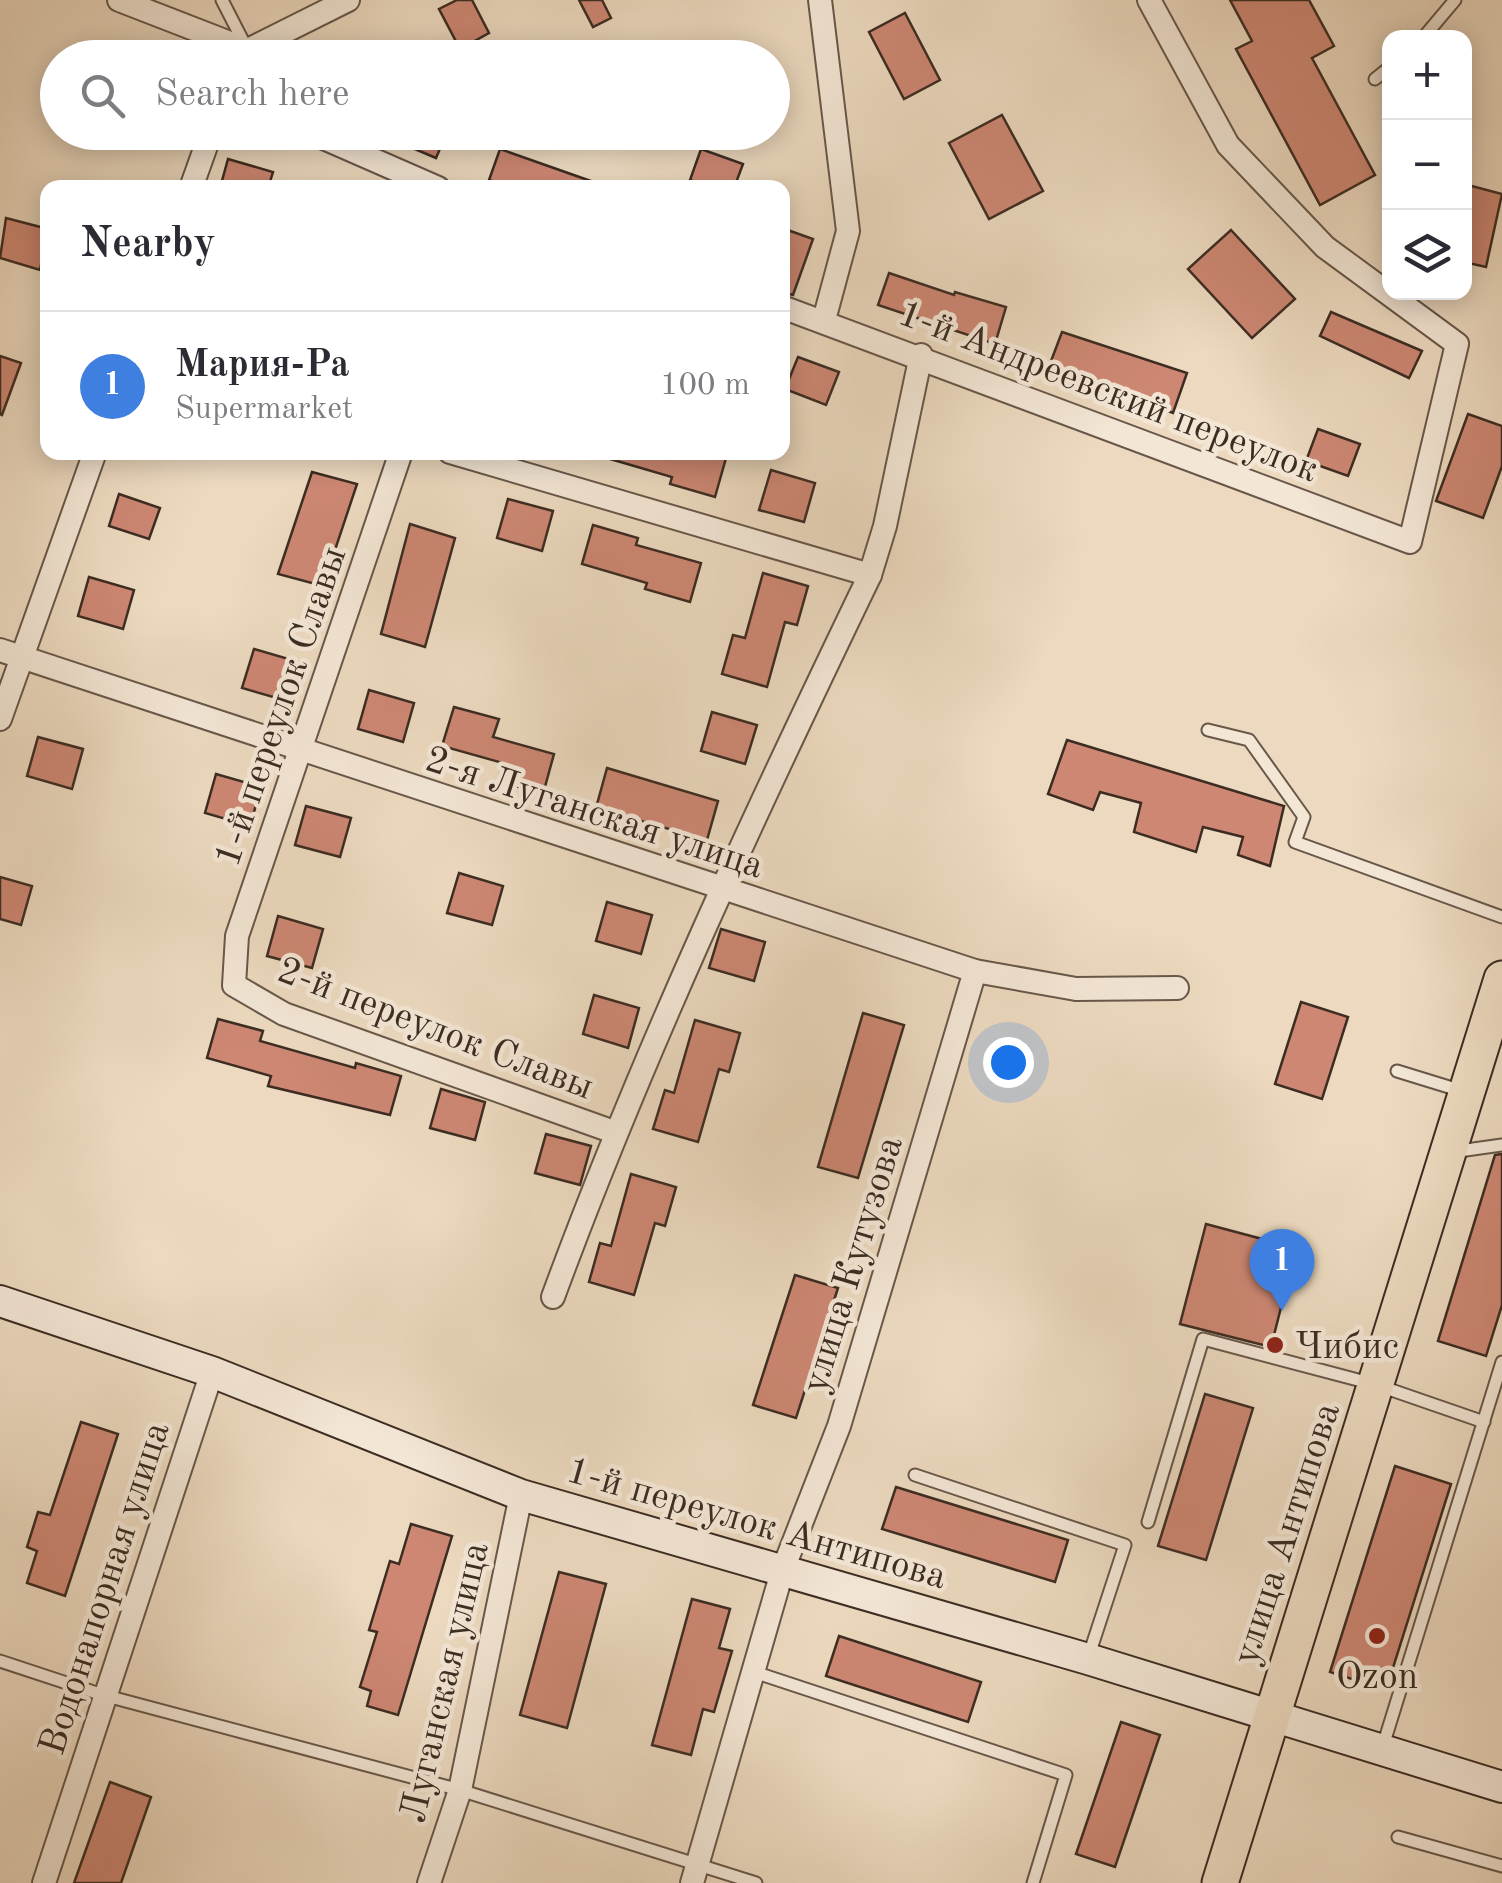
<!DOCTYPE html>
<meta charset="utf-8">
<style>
body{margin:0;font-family:"Old Standard TT",serif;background:#f7f7f7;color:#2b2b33}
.controls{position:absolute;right:30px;top:30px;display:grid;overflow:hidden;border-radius:20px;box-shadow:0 5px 25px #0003}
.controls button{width:90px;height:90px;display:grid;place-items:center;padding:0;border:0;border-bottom:2px solid #e1e1e2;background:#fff;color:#2b2b33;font:50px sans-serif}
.you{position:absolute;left:1008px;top:1062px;width:35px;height:35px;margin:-25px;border:8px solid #fff;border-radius:50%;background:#1a73e8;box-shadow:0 0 0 15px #1a73e833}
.badge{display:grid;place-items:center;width:65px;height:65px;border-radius:50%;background:#8f2418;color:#fff;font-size:32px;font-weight:700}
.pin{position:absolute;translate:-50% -82px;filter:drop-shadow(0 2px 5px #0008)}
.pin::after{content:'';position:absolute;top:52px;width:35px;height:30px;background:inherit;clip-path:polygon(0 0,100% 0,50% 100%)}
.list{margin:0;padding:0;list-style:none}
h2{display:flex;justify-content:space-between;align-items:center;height:130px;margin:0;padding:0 40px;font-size:42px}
h2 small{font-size:32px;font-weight:400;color:#7c7c81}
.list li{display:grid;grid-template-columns:65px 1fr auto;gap:30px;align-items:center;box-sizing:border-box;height:150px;padding:0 40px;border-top:2px solid #e1e1e2}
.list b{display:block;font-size:38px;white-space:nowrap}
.list p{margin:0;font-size:32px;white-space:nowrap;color:#7c7c81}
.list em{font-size:32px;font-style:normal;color:#7c7c81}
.icon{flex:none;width:55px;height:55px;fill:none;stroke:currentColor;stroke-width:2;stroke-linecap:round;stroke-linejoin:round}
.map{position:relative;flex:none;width:1502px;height:1883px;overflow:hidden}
.search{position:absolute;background:#fff;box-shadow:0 5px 25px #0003;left:40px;top:40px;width:750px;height:110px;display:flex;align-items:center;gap:25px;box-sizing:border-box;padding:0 35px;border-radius:55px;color:#7c7c81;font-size:38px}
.panel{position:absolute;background:#fff;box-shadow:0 5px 25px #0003;left:40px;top:180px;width:750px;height:280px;border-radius:20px}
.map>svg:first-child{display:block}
</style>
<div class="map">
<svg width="1502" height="1883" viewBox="0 0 1502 1883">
<rect width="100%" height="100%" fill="#ecd9bf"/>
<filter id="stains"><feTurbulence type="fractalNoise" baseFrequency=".002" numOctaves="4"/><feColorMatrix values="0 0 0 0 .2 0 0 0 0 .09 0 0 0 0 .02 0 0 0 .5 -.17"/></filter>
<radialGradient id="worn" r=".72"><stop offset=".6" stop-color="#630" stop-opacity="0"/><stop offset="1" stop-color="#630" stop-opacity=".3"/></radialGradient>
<g fill="#cd8773" stroke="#3c2c22" stroke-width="2.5">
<polygon points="457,0 472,0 489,33 460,49 439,9"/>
<polygon points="579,0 602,0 611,18 593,27"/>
<polygon points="1230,0 1309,0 1334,46 1312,58 1375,175 1320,205 1236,49 1252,41"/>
<polygon points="905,13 940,80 904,99 869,32"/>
<polygon points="1002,115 1043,191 989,219 949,143"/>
<polygon points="375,132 447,132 436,158"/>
<polygon points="500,149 602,185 602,188 510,188 489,180"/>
<polygon points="701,149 743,164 734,188 710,188 690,180"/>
<polygon points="228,159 273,172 268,188 220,188"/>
<polygon points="1464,184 1502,194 1486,267 1464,262"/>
<polygon points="6,218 48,229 40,270 0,258"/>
<polygon points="782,228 813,239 793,295 782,292"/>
<polygon points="1231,230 1295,299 1252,338 1188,269"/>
<polygon points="889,273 954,295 955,292 1006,307 995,344 878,305"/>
<polygon points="1331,312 1422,351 1409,378 1320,336"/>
<polygon points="1062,332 1187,373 1173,413 1048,369"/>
<polygon points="0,356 21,363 2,415 0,414"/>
<polygon points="798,357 839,372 826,405 785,389"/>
<polygon points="1468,414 1502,426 1502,466 1483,518 1436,501"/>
<polygon points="1318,429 1360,444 1348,476 1306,461"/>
<polygon points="608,452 709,452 726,458 715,497 670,484 672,477 607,458"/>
<polygon points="771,470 815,483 804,522 759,510"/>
<polygon points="312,472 357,484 323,586 278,574"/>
<polygon points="119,494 160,508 149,539 109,526"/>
<polygon points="508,499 553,511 542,551 497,538"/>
<polygon points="410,524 455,538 425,647 381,634"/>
<polygon points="593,525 638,538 636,545 701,563 690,602 645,589 647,583 582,564"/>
<polygon points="763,573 808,586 797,625 785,622 767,687 722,674 733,635 745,638"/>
<polygon points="89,577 134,590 123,629 78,616"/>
<polygon points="254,649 299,662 287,701 242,688"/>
<polygon points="369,690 414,703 403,742 358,729"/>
<polygon points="454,707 499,719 493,737 554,754 543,794 498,781 503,763 442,746"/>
<polygon points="712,712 757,725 745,764 701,751"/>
<polygon points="38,737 83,749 72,789 27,776"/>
<polygon points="1067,740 1284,806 1270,866 1238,855 1243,837 1203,827 1196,852 1134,832 1141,803 1100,792 1093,810 1048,794"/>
<polygon points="607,768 718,801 707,840 596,808"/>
<polygon points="216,774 261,787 250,826 205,813"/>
<polygon points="306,806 351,818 340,857 295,845"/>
<polygon points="459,873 503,886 492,925 447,913"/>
<polygon points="0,877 32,886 21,925 0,919"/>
<polygon points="607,902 652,915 641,954 596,941"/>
<polygon points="278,916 323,929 312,968 267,956"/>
<polygon points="721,929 765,942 754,981 709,968"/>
<polygon points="594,995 639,1008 628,1048 583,1034"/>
<polygon points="1301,1002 1348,1017 1322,1099 1275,1084"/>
<polygon points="863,1013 904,1025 858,1178 818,1167"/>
<polygon points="218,1019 263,1031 260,1041 355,1068 356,1063 401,1076 390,1115 268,1086 271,1076 207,1058"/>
<polygon points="695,1020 740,1033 729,1072 719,1069 698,1142 653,1129 665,1090 674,1093"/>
<polygon points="441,1089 485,1102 475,1140 430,1128"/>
<polygon points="546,1134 591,1146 580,1185 535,1173"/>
<polygon points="1502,1154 1502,1305 1486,1356 1438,1341 1495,1155"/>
<polygon points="631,1174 676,1187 665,1226 655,1223 634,1295 589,1282 600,1243 611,1246"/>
<polygon points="1206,1224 1296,1248 1271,1347 1180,1324"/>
<polygon points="795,1275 838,1288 796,1418 753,1405"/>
<polygon points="1205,1394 1253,1408 1206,1560 1158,1546"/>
<polygon points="81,1422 118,1434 65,1596 27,1583 37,1551 27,1547 38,1512 50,1515"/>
<polygon points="1395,1466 1451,1484 1386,1690 1330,1672"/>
<polygon points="896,1487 1068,1540 1055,1582 882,1529"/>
<polygon points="411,1524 452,1536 398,1715 367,1706 371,1691 360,1687 377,1632 369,1630 390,1561 399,1564"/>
<polygon points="559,1572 606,1584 567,1728 520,1715"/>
<polygon points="692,1599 730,1609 719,1648 732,1651 714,1712 703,1709 691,1755 652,1745"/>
<polygon points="839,1636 981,1682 968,1722 826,1676"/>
<polygon points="1121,1722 1160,1735 1115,1867 1076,1854"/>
<polygon points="110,1782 151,1797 121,1883 74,1883"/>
</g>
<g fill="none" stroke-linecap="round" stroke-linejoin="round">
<defs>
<g id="service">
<polyline points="222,0 245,45"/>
<polyline points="1423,38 1455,0"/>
<polyline points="1375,79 1390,67"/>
<polyline points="1208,730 1249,740 1304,817 1295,842 1502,917"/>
<polyline points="1397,1071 1462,1091"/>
<polyline points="1452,1152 1502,1145"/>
<polyline points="915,1475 1125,1545 1088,1658"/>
<polyline points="1148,1522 1203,1339 1377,1385 1484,1422"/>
<polyline points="0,1661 103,1695 460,1790 756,1883"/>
<polyline points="754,1672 1066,1775 1033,1883"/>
<polyline points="1382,1749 1502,1362"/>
<polyline points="1398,1837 1502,1866"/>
</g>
<g id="minor">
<polyline points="119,0 248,50 348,0"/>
<polyline points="820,0 848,231 824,320"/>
<polyline points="310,132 438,188"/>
<polyline points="191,188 211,132"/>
<polyline points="782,307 1410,542 1457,344 1325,247 1228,145 1149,0"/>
<polyline points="401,452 237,936 234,985 284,1014 614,1132"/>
<polyline points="450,452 870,575"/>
<polyline points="0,650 975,971 1076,989 1177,988"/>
<polyline points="0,719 95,452"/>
<path d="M553,1297c91,-247 202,-484 317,-722l15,-49 36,-171"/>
<polyline points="44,1883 212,1372"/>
<polyline points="429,1883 460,1790 521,1495"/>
<polyline points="692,1883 782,1572 839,1426 975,971"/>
</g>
<polyline id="secondary" points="0,1301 212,1372 521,1495 1088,1659 1502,1787"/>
<polyline id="primary" points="1220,1883 1502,979"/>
</defs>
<use href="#service" stroke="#685749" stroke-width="15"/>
<use href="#minor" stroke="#685749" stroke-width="26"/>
<use href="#secondary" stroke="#3c2c22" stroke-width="34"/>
<use href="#primary" stroke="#3c2c22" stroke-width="39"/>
<use href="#service" stroke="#f3e6d5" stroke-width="11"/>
<use href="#minor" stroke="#f3e6d5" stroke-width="22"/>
<use href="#secondary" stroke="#f3e6d5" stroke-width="30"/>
<use href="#primary" stroke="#ecd9bf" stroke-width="35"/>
</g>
<g fill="#8f2418" stroke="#f3e6d5" stroke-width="4">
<circle cx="1275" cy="1345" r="10"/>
<circle cx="1377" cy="1636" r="10"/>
</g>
<g text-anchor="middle" stroke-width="9" stroke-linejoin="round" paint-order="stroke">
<g font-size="38" fill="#3c2c22" stroke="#f3e6d5">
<text transform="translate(1109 390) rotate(21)" y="13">1-й Андреевский переулок</text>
<text transform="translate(279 706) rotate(-71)" y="13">1-й переулок Славы</text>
<text transform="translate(595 811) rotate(18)" y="13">2-я Луганская улица</text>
<text transform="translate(436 1027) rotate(21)" y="13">2-й переулок Славы</text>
<text transform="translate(851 1264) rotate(-73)" y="13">улица Кутузова</text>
<text transform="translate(757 1522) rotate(16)" y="13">1-й переулок Антипова</text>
<text transform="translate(1285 1533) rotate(-72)" y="13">улица Антипова</text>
<text transform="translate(103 1588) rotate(-72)" y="13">Водонапорная улица</text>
<text transform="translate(443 1682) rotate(-77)" y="13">Луганская улица</text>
</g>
<g font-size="38" fill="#3c2c22" stroke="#f3e6d5" text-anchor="start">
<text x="1295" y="1358">Чибис</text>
<text x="1377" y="1688" text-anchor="middle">Ozon</text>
</g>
</g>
<rect width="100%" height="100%" filter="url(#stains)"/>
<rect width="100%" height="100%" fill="url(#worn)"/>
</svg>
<div class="controls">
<button>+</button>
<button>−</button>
<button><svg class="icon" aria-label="layers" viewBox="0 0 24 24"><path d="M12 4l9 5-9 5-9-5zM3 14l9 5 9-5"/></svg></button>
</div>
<div class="you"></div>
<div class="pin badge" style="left:1282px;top:1311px;background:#3f7fe0">1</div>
<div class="search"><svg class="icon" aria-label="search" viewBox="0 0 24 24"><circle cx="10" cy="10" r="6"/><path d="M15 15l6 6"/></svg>Search here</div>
<section class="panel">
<h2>Nearby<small></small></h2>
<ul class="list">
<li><span class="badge" style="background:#3f7fe0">1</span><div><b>Мария-Ра</b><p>Supermarket</p></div><em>100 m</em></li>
</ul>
</section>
</div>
